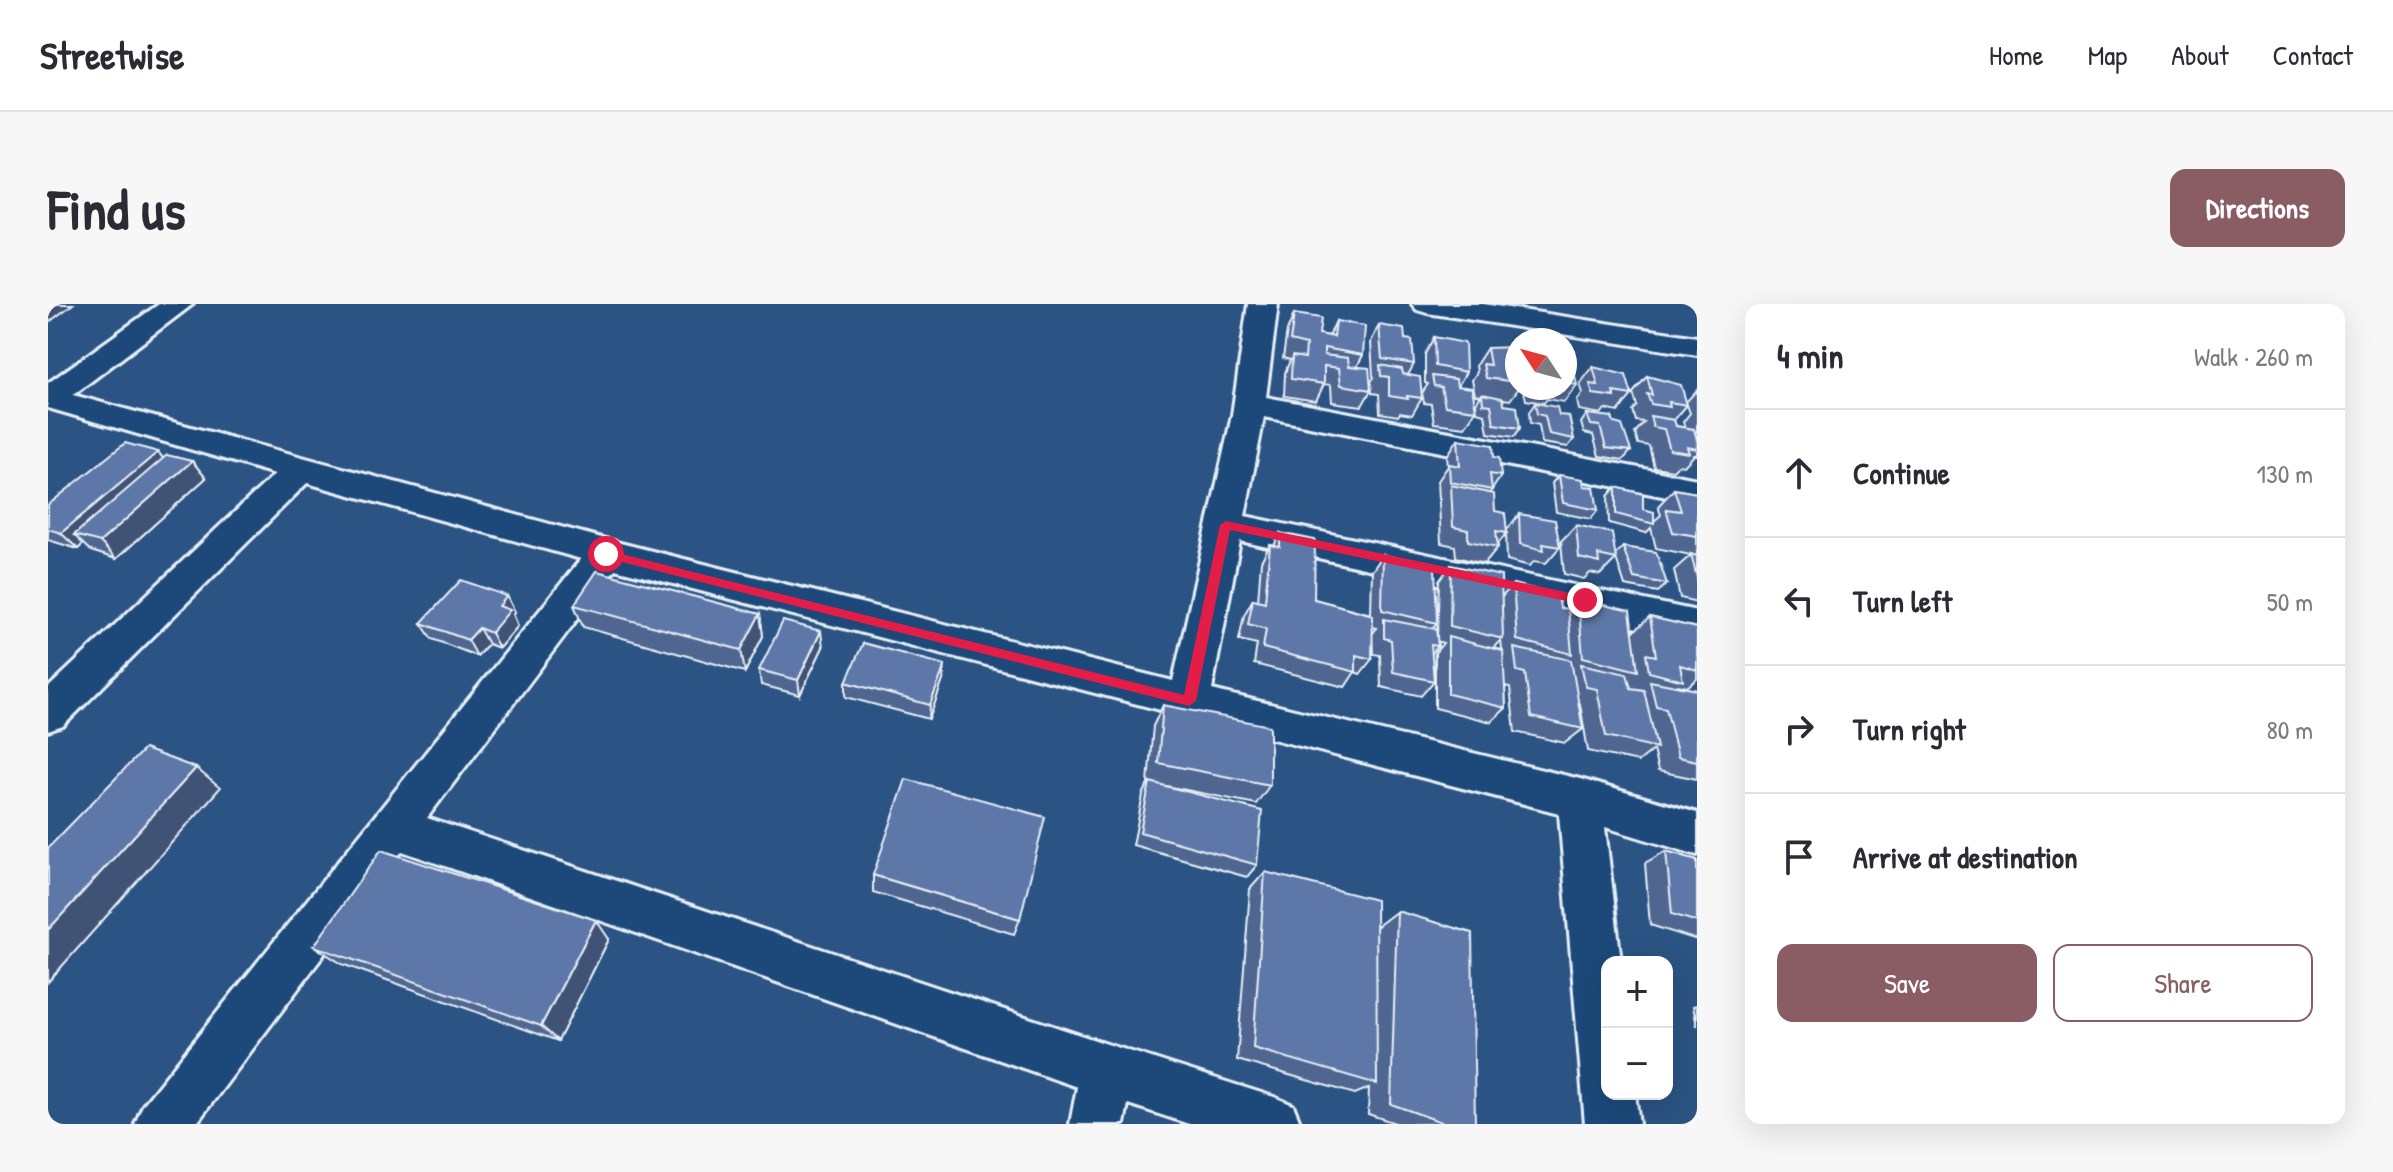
<!DOCTYPE html>
<meta charset="utf-8">
<style>
body{margin:0;font-family:"Patrick Hand",sans-serif;background:#f7f7f7;color:#2b2b33}
.controls{position:absolute;right:24px;bottom:24px;display:grid;overflow:hidden;border-radius:16px;box-shadow:0 8px 32px #0002}
.controls button{width:72px;height:72px;display:grid;place-items:center;padding:0;border:0;border-bottom:2px solid #e1e1e2;background:#fff;color:#2b2b33;font:40px sans-serif}
.compass{position:absolute;left:1457px;top:24px;width:72px;height:72px;border-radius:50%;background:#fff;box-shadow:0 8px 32px #0002;rotate:306deg}
.stop{position:absolute;width:24px;height:24px;margin:-18px;border:6px solid #e11d48;border-radius:50%;background:#fff}
.stop.end{background:#e11d48;border-color:#fff;box-shadow:0 2px 8px #0008}
.list{margin:0;padding:0;list-style:none}
h2{display:flex;justify-content:space-between;align-items:center;height:104px;margin:0;padding:0 32px;font-size:34px}
h2 small{font-size:26px;font-weight:400;color:#7c7c81}
.list li{display:grid;grid-template-columns:52px 1fr auto;gap:24px;align-items:center;box-sizing:border-box;height:128px;padding:0 32px;border-top:2px solid #e1e1e2}
.list b{display:block;font-size:30px;white-space:nowrap}
.list em{font-size:26px;font-style:normal;color:#7c7c81}
.actions{display:flex;gap:16px;padding:24px 32px}
.actions a{flex:1;padding:18px 0;border:2px solid #8a5d65;border-radius:16px;text-align:center;font-size:28px;color:#8a5d65}
.actions .main{background:#8a5d65;color:#fff}
.icon{flex:none;width:44px;height:44px;fill:none;stroke:currentColor;stroke-width:2;stroke-linecap:round;stroke-linejoin:round}
.map{position:relative;flex:none;width:1649px;height:820px;overflow:hidden;border-radius:16px}
header{display:flex;align-items:center;gap:48px;box-sizing:border-box;height:112px;padding:0 40px;background:#fff;border-bottom:2px solid #e1e1e2}
header strong{font-size:38px}
nav{display:flex;gap:44px;margin-inline-start:auto;font-size:28px}
.intro{display:flex;align-items:center;justify-content:space-between;box-sizing:border-box;height:192px;padding:0 48px}
h1{margin:0;font-size:56px}
.button{padding:20px 36px;border-radius:16px;background:#8a5d65;color:#fff;font-size:28px;font-weight:700}
main{display:flex;gap:48px;padding:0 48px}
aside{flex:1;background:#fff;border-radius:16px;box-shadow:0 8px 32px #0002}
.map>svg:first-child{display:block}
</style>
<header>
<strong>Streetwise</strong>
<nav><a>Home</a><a>Map</a><a>About</a><a>Contact</a></nav>
</header>
<div class="intro"><h1>Find us</h1><a class="button">Directions</a></div>
<main>
<div class="map">
<svg width="1649" height="820" viewBox="0 0 1649 820">
<rect width="100%" height="100%" fill="#2b5383"/>
<filter id="ink" filterUnits="userSpaceOnUse"><feTurbulence type="fractalNoise" baseFrequency=".0125" numOctaves="2"/><feDisplacementMap in="SourceGraphic" scale="16" xChannelSelector="R" yChannelSelector="G"/><feConvolveMatrix kernelMatrix="1 2 1 2 8 2 1 2 1" color-interpolation-filters="sRGB"/></filter>
<g filter="url(#ink)">
<g fill="none" stroke-linecap="round" stroke-linejoin="round">
<defs>
<g id="minor">
<polygon points="111,0 145,0 25,91 572,239 1125,377 1184,111 1200,0 1230,0 1218,93 1649,175 1649,199 1216,113 1197,212 1649,307 1649,337 1192,237 1164,386 1532,475 1649,509 1649,551 1557,523 1573,658 1559,658 1559,790 1587,790 1591,820 1537,820 1511,509 567,265 379,514 1059,740 1226,793 1245,801 1253,820 1141,820 1080,800 1076,820 1022,820 1029,783 354,547 148,820 87,820 95,801 533,255 259,179 15,422 0,427 0,384 227,170 0,104 0,79"/>
<polygon points="1364,0 1435,0 1649,33 1649,51 1379,9 1369,6"/>
</g>
</defs>
<use href="#minor" stroke="#e8f1f8" stroke-width="6"/>
<use href="#minor" fill="#1f4a7a" fill-rule="evenodd"/>
</g>
<g fill="#506690" stroke="#e8f1f8" stroke-width="2" fill-rule="evenodd">
<polygon points="1246,10 1271,30 1281,32 1288,17 1315,51 1309,63 1323,86 1314,102 1284,98 1283,81 1276,80 1268,97 1236,92 1237,69 1242,56 1235,54 1239,27"/>
<polygon points="1331,21 1357,35 1366,60 1360,71 1374,94 1364,111 1352,109 1350,112 1332,109 1331,90 1324,89 1323,78 1326,73 1325,72 1323,38"/>
<polygon points="1386,33 1418,68 1410,82 1428,106 1417,123 1386,119 1383,100 1376,99 1374,89 1380,80 1377,79 1377,50"/>
<polygon points="1439,44 1469,56 1469,84 1471,84 1462,96 1455,95 1456,101 1472,124 1466,133 1440,129 1437,110 1429,108 1428,99 1433,92 1427,91 1424,76 1429,68 1428,61"/>
<polygon points="1517,57 1529,81 1516,98 1499,95 1496,99 1478,96 1476,87 1479,84 1517,84"/>
<polygon points="1545,63 1584,91 1570,108 1557,105 1553,110 1531,106 1529,97 1535,89 1532,80"/>
<path d="M1599,72l39,26 11,-12v42h-2l1,5 1,-1v19h-3l-10,11 -6,-1 -5,5 -19,-3 -5,-21 -11,-2 -3,-11 9,-11 -8,-1 -3,-10 4,-5 -4,-13zM1639,101l3,8 -7,9 2,6 -9,-2 -2,-6z"/>
<polygon points="1487,99 1511,111 1526,135 1520,143 1494,139 1491,121 1482,119 1481,108"/>
<polygon points="1539,110 1566,119 1583,147 1575,156 1551,152 1545,131 1536,129 1533,119"/>
<polygon points="1410,135 1446,153 1453,172 1442,189 1447,207 1459,226 1471,210 1512,243 1498,259 1486,257 1482,262 1459,256 1458,230 1449,241 1450,243 1436,260 1408,253 1407,242 1393,239 1391,198 1393,195 1391,195 1390,177 1400,162 1399,152"/>
<polygon points="115,154 158,174 68,255 43,247 35,240 30,245 0,236 0,201"/>
<polygon points="1511,171 1536,182 1550,206 1543,215 1508,208 1504,179"/>
<polygon points="1568,183 1595,205 1606,217 1613,211 1610,202 1626,185 1649,189 1649,298 1632,294 1626,266 1643,251 1608,244 1603,224 1598,229 1561,219 1560,192"/>
<polygon points="1528,221 1568,255 1552,271 1542,269 1536,275 1516,270 1513,237"/>
<path d="M1232,229l34,66 57,15 1,-43 11,-16 54,68 -5,5 5,12 2,-59 12,-16 50,33 12,-14 47,24 7,1 11,-10 55,33 17,-15 47,11v51l-10,8 -9,-2 -2,1 21,4v89l-39,-8 -5,-21 -15,12 -50,-11 -8,-47h-1l4,25 -18,14 -50,-11 -5,-44 -5,-1 1,21 -15,14 -56,-14v-55l8,-10 -6,-2 1,5 -6,7 2,28 -13,15 -40,-9 -1,-32 -7,-1 -1,-20 5,-6 -5,-1v32l-12,15 -5,-2 -10,15 -91,-23 3,-20 -18,-4 5,-25 9,-16 5,2 3,-40 9,-16 4,1zM1453,336l1,10 -9,-2z"/>
<polygon points="1575,243 1619,280 1610,288 1577,282 1567,251"/>
<polygon points="459,292 467,308 465,310 470,322 451,344 440,340 429,352 384,335 373,319"/>
<polygon points="526,301 712,310 715,332 697,368 535,323"/>
<polygon points="775,343 752,391 713,381 711,366"/>
<polygon points="895,376 881,415 798,393 798,378"/>
<polygon points="1115,401 1222,481 1208,500 1118,482 1209,561 1199,573 1085,541 1095,491 1101,478 1100,478 1105,422"/>
<polygon points="1618,547 1649,556 1649,636 1602,621 1597,559"/>
<polygon points="1217,568 1328,623 1349,607 1427,820 1350,820 1320,810 1321,784 1307,790 1189,756 1202,585"/>
<polygon points="825,571 972,615 966,630 825,588"/>
<polygon points="561,635 510,737 294,660 266,642"/>
<polygon points="1649,701 1649,722 1645,702"/>
</g>
<g fill="#415376" stroke="#e8f1f8" stroke-width="2">
<polygon points="0,0 25,0 0,19"/>
<polygon points="110,148 124,165 26,231 35,240 30,245 13,229"/>
<polygon points="144,157 158,174 68,255 52,238"/>
<polygon points="459,292 467,308 465,310 470,322 451,344 443,329 451,302"/>
<polygon points="712,310 715,332 697,368 693,346"/>
<polygon points="431,324 440,340 429,352 420,336"/>
<polygon points="773,327 775,343 752,391 750,376"/>
<polygon points="897,361 895,376 881,415 882,401"/>
<polygon points="148,464 172,484 0,678 0,626"/>
<polygon points="548,616 561,635 510,737 493,722"/>
</g>
<g fill="#5d77a8" stroke="#e8f1f8" stroke-width="2">
<polygon points="1246,10 1273,14 1271,30 1286,33 1288,17 1317,22 1315,51 1276,44 1276,51 1300,54 1301,62 1321,64 1323,86 1293,81 1291,64 1276,62 1276,80 1243,75 1244,52 1257,54 1258,41 1242,37"/>
<polygon points="1331,21 1356,25 1357,35 1364,36 1366,60 1334,55"/>
<polygon points="1386,33 1417,39 1418,68 1387,62"/>
<polygon points="1466,43 1469,56 1469,78 1438,74 1435,60 1442,61 1439,44"/>
<polygon points="1517,57 1524,58 1529,81 1517,79"/>
<polygon points="1332,61 1354,65 1355,70 1372,73 1374,94 1359,92 1360,95 1341,92 1341,73 1333,72"/>
<polygon points="1545,63 1578,71 1584,91 1565,88 1567,93 1545,90 1542,80 1550,81"/>
<polygon points="1384,72 1408,75 1409,82 1424,84 1428,106 1397,102 1393,83 1386,82"/>
<polygon points="1599,72 1633,81 1639,101 1621,98 1622,103 1603,100 1599,90 1604,91"/>
<polygon points="1434,90 1454,94 1456,101 1469,103 1472,124 1446,120 1443,101 1435,100"/>
<polygon points="1487,99 1509,103 1511,111 1521,112 1526,135 1501,130 1497,112 1489,110"/>
<polygon points="1539,110 1564,113 1566,119 1574,121 1583,147 1558,144 1552,122 1543,121"/>
<polygon points="1602,112 1626,116 1628,122 1646,125 1649,136 1649,145 1639,143 1641,149 1622,146 1616,125 1605,123"/>
<polygon points="1410,135 1445,141 1446,153 1451,154 1453,172 1442,170 1444,186 1402,178 1401,160 1412,162"/>
<polygon points="77,139 110,148 13,229 0,225 0,201"/>
<polygon points="119,151 144,157 52,238 26,231"/>
<polygon points="1511,171 1535,175 1536,182 1546,183 1550,206 1515,199"/>
<polygon points="1403,181 1446,190 1447,207 1457,209 1459,229 1448,227 1450,243 1420,237 1420,226 1405,223"/>
<polygon points="1568,183 1595,190 1595,205 1606,208 1606,220 1568,210"/>
<polygon points="1626,185 1649,189 1649,232 1625,228 1618,205 1633,207"/>
<polygon points="1471,210 1507,216 1512,243 1495,240 1496,246 1472,240"/>
<polygon points="1528,221 1564,229 1568,255 1550,251 1551,259 1531,254"/>
<polygon points="1232,229 1267,236 1266,295 1325,311 1324,355 1308,351 1308,368 1215,344 1218,325 1200,320 1205,295 1217,298 1222,241 1232,243"/>
<polygon points="1575,243 1608,248 1619,280 1586,274"/>
<polygon points="1643,250 1649,252 1649,274"/>
<polygon points="1335,251 1387,263 1389,319 1334,306"/>
<polygon points="1403,261 1453,272 1455,335 1402,322"/>
<polygon points="549,267 712,310 693,346 526,301"/>
<polygon points="413,276 459,292 451,302 462,306 443,329 431,324 420,336 373,319"/>
<polygon points="1465,280 1510,291 1512,304 1520,305 1524,350 1469,336"/>
<polygon points="1530,295 1582,307 1590,367 1535,353"/>
<polygon points="1602,313 1649,324 1649,366 1632,361 1635,377 1601,368 1598,350 1608,352"/>
<polygon points="1336,315 1388,325 1390,342 1383,341 1386,377 1345,368 1343,336 1336,334"/>
<polygon points="735,317 773,327 750,376 711,366"/>
<polygon points="1400,333 1455,347 1458,404 1400,390"/>
<polygon points="815,339 897,361 882,401 798,378"/>
<polygon points="1466,344 1523,356 1535,425 1483,413 1477,369 1469,367"/>
<polygon points="1533,360 1579,370 1583,384 1596,386 1609,444 1558,432 1549,385 1538,383"/>
<polygon points="1602,377 1649,386 1649,457 1630,453 1618,404 1608,402"/>
<polygon points="1115,401 1222,422 1222,481 1110,459"/>
<polygon points="96,445 148,464 0,626 0,544"/>
<polygon points="858,475 997,513 972,615 825,571"/>
<polygon points="1102,478 1214,507 1209,561 1092,528"/>
<polygon points="333,546 548,616 493,722 266,642"/>
<polygon points="1618,547 1649,556 1649,618 1624,610"/>
<polygon points="1217,568 1328,596 1329,780 1205,744"/>
<polygon points="1349,607 1424,629 1427,820 1399,820 1343,800"/>
</g>
</g>
<polygon fill="#e11d48" points="1178,217 1537,292 1543,296 1537,301 1182,226 1148,397 1141,402 558,254 552,250 558,246 1136,391 1172,221"/>
</svg>
<div class="controls">
<button>+</button>
<button>−</button>
</div>
<svg class="compass" viewBox="-18 -18 36 36"><path d="M0-13l5 13h-10z" fill="#e53935"/><path d="M0 13l5-13h-10z" fill="#7c7c81"/></svg>
<div class="stop" style="left:558px;top:250px"></div>
<div class="stop end" style="left:1537px;top:296px"></div>
</div>
<aside>
<h2>4 min<small>Walk · 260 m</small></h2>
<ul class="list">
<li><svg class="icon" aria-label="ahead" viewBox="0 0 24 24"><path d="M12 20V5M6 11l6-6 6 6"/></svg><div><b>Continue</b></div><em>130 m</em></li>
<li><svg class="icon" aria-label="left" viewBox="0 0 24 24"><path d="M17 20v-9H6M10 6l-5 5 5 5"/></svg><div><b>Turn left</b></div><em>50 m</em></li>
<li><svg class="icon" aria-label="right" viewBox="0 0 24 24"><path d="M7 20v-9h11M14 6l5 5-5 5"/></svg><div><b>Turn right</b></div><em>80 m</em></li>
<li><svg class="icon" aria-label="arrive" viewBox="0 0 24 24"><path d="M6 21V4h12l-3 4 3 4H6"/></svg><div><b>Arrive at destination</b></div></li>
</ul>
<div class="actions"><a class="main">Save</a><a>Share</a></div>
</aside>
</main>
